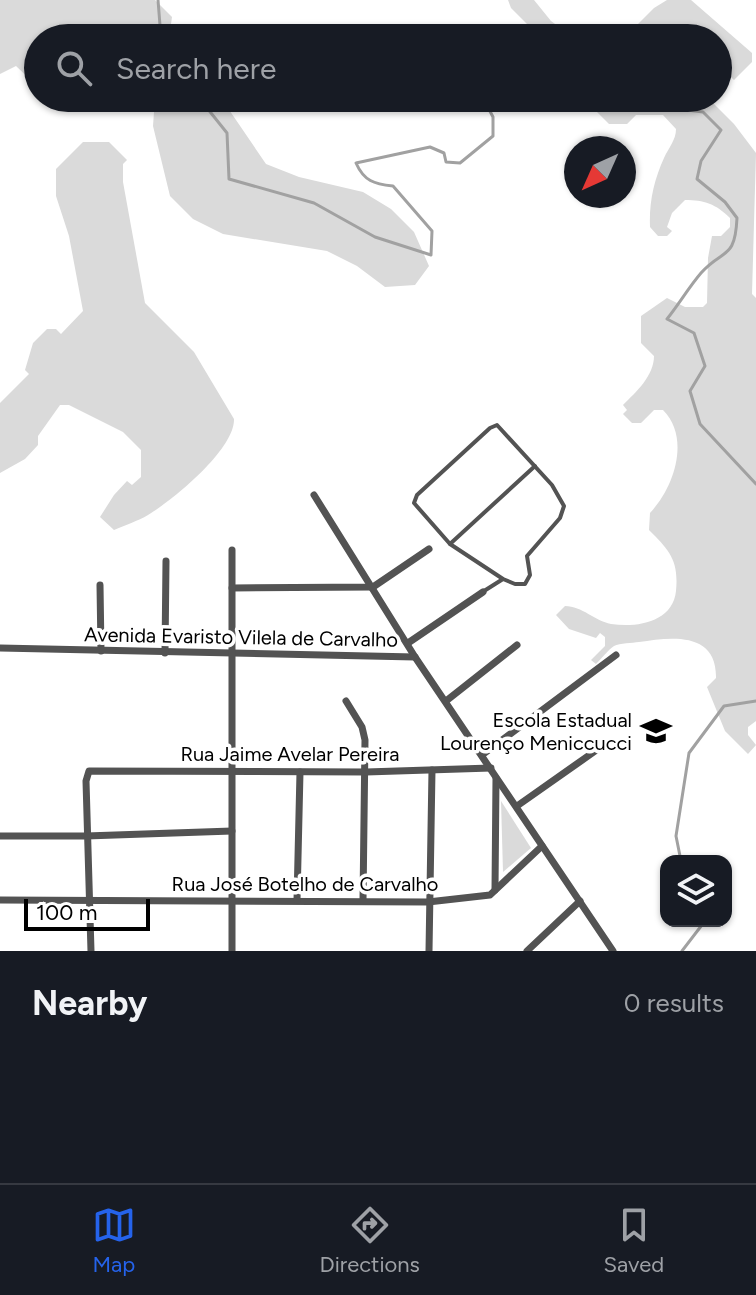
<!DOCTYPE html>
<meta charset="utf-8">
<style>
body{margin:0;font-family:Figtree,sans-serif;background:#242831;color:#f1f3f6}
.controls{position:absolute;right:24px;bottom:24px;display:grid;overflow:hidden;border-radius:16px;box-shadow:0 2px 6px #0004}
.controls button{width:72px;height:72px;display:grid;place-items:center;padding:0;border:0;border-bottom:2px solid #363941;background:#171b24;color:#f1f3f6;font:40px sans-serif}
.compass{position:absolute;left:564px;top:136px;width:72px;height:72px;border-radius:50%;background:#171b24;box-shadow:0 2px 6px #0004;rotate:225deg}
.scale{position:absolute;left:24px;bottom:20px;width:126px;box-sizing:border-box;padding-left:8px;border:4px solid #000;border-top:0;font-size:22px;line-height:28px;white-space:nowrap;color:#000;-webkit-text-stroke:6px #fff;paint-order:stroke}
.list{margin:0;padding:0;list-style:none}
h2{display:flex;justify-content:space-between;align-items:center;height:104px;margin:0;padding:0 32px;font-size:34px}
h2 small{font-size:26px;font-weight:400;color:#9ea1a6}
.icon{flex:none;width:44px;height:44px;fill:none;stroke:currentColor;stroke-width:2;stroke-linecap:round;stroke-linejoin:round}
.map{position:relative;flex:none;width:756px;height:951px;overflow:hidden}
.search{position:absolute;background:#171b24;box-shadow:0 2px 6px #0004;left:24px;right:24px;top:24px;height:88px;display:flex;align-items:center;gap:20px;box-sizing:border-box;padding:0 28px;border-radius:44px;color:#9ea1a6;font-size:30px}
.sheet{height:232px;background:#171b24}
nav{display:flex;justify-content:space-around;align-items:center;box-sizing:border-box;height:112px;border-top:2px solid #363941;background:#171b24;font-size:22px;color:#9ea1a6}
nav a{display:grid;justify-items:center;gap:4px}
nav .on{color:#2563eb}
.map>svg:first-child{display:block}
</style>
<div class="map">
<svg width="756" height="951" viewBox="0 0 756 951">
<rect width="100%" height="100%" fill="#fff"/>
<g fill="#dadada">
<polygon points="0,0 155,0 172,17 169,38 38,38 38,87 16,66 0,74"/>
<polygon points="508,0 534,0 551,21 574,38 541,38 511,8"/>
<polygon points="667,0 691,0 752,53 752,62 734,80 725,71 730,66 718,57 718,38 609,38 632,30 654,8"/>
<polygon points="155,98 221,98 266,164 299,177 363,192 391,209 414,232 429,266 415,285 385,287 357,266 327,251 223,234 193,219 170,196 153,126"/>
<path d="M583,98h125l26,26 22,29 -4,141 4,4v423l-8,6v8l8,10 -8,9 -23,-23 -18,-44 9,-9c1,-47 -45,-41 -77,-36 -7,1 -19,1 -25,4 -6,4 -13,13 -18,18l-5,-4 14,-14v-9l-5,-4 -4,5 -27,-9 -13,-14 9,-9c17,0 30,15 46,18 26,4 62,-2 65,-33 3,-31 -7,-41 -27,-61l1,-17c24,-25 41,-75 13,-103h-9l-13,13h-9l-9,-9 4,-4 -4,-5c13,-13 31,-29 31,-49l-13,-13v-27l26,-18 18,9h18l4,-4 1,-45 4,-22h9l9,-9v-9c-14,-14 -26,-18 -45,-18l-13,13 -5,14 5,4 -5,5h-9l-8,-9c-1,-25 4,-47 14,-69 5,-11 12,-18 12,-29l-13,-14h-27l-9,9h-18z"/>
<path d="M83,142h26l18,18 -4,4v18l22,121 49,49 40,67c1,30 -61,81 -86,96 -10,6 -23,10 -34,15l-14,-13 14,-22 13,-14 5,4 9,-8v-27l-18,-18 -54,-27h-9l-22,31v9l-13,14 -25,14v-70l29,-29 -4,-4 8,-27 14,-14h9l5,5 22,-23 -14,-75 -13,-40v-27z"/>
<polygon points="501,801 531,848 503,872"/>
</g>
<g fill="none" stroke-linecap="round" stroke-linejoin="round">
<g stroke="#a1a1a1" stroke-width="3">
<polyline points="158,0 161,38"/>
<path d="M199,98l28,35 2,46 85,24 61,34 56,18 1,-24 -39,-45c-19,-2 -29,-5 -37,-23l74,-16 14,6 2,9 14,1 33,-27v-19l-10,-19"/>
<path d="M644,98l43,12 16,2 18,18 -20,31 -4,18 28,23 12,16c-2,43 -14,30 -36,55 -12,14 -22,31 -34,46l27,14 11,33 -15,25 10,33 56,60"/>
<polyline points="681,861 676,836 689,753 724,706 756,701"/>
<polyline points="682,951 705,921"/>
</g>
<g stroke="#535353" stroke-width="4">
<polyline points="450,544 535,466"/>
<polyline points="484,591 503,579 515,584 525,584 530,575 527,556 560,518 564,506 552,485 497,425 490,428 417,495 414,503 450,544 503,579"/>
</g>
<g stroke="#535353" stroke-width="7">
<polyline points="314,495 415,657 613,951"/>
<polyline points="100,585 101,651"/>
<polyline points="232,588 373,587 429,549"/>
<polyline points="408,643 483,592"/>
<polyline points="0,648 415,657"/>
<polyline points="165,653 166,561"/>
<polyline points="346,701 362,727 365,740 363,901"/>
<polyline points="446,701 517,645"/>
<polyline points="482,755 616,655"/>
<polyline points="517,806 598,749"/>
<polyline points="0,836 86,836 232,831"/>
<polyline points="495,890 496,778"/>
<polyline points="0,900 428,902 490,895 542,846"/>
<polyline points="297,900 300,772"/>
<polyline points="91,951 86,781 89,771 366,772 491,768"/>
<polyline points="232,951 232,550"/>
<polyline points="429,951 432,770"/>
<polyline points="527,951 580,901"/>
</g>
</g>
<defs>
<symbol id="school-bare" viewBox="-9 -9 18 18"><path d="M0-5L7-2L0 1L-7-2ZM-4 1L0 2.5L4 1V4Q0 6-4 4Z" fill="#000" stroke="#fff" stroke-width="2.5" paint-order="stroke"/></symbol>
</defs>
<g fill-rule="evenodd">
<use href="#school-bare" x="634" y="709" width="44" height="44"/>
</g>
<g text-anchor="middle" stroke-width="7" stroke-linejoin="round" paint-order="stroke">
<g font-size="20" fill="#000" stroke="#fff">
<text transform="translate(241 637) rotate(1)" y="7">Avenida Evaristo Vilela de Carvalho</text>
<text x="290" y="761">Rua Jaime Avelar Pereira</text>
<text x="305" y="891">Rua José Botelho de Carvalho</text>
</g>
<g font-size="20" fill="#000" stroke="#fff" text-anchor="end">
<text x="632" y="727">Escola Estadual<tspan x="632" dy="23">Lourenço Meniccucci</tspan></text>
</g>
</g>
</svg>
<div class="controls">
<button><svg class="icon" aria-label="layers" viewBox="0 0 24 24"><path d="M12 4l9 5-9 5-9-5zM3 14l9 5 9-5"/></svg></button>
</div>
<svg class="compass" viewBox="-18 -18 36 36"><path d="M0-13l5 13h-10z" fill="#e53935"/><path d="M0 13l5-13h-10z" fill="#9ea1a6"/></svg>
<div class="scale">100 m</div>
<div class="search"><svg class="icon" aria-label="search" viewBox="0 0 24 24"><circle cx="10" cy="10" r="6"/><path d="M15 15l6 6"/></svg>Search here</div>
</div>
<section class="sheet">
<h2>Nearby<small>0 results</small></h2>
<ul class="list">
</ul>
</section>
<nav>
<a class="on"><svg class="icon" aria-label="map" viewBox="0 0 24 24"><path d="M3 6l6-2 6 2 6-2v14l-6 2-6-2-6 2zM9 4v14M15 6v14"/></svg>Map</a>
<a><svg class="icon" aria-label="directions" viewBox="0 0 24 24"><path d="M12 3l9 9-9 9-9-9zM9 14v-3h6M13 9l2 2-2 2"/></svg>Directions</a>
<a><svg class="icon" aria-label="saved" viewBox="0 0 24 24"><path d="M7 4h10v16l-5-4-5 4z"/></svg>Saved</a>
</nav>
